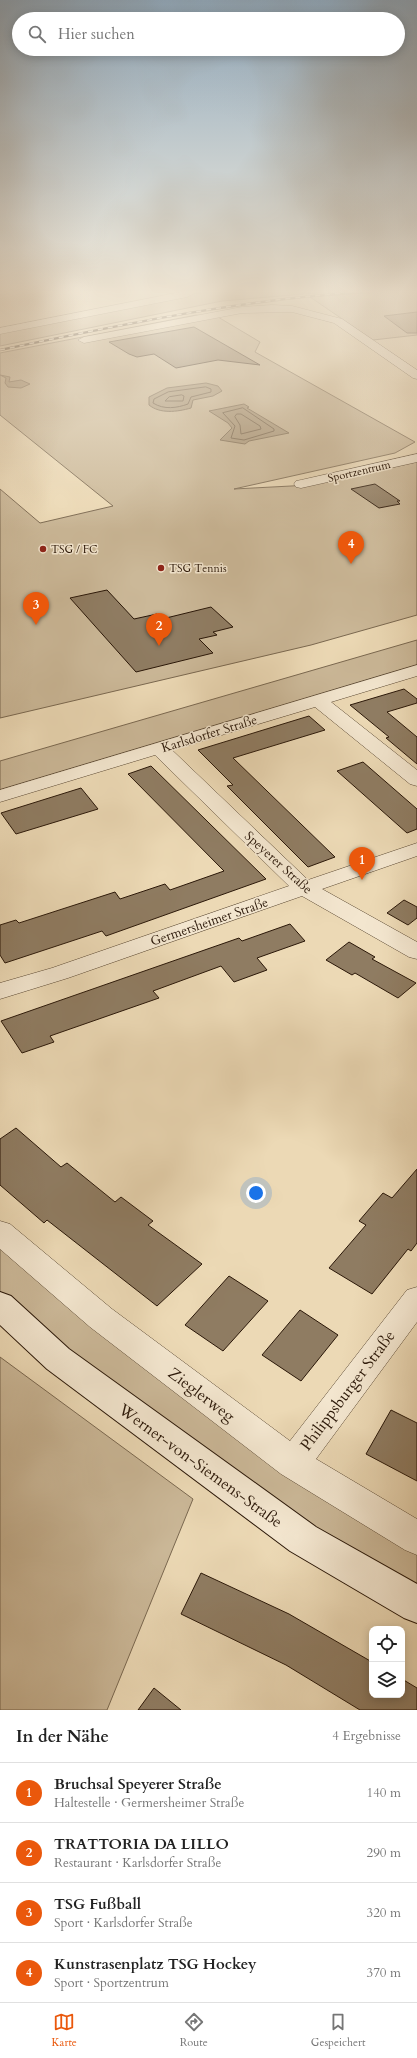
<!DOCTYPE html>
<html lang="de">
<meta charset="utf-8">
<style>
body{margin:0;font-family:Cardo,serif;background:#f6f6f6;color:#222}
.controls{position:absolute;right:12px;bottom:12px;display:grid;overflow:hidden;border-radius:8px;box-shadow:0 2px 10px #0003}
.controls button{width:36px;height:36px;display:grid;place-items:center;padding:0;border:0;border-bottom:1px solid #e0e0e0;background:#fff;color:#222;font:20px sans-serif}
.you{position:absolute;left:256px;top:1193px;width:14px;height:14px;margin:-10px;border:3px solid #fff;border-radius:50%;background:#1a73e8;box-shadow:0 0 0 6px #1a73e833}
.badge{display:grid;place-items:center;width:26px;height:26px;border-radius:50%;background:#ea580c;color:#fff;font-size:13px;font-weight:700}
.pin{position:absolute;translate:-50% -33px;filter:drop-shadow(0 1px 2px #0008)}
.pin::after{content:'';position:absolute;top:21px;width:14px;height:12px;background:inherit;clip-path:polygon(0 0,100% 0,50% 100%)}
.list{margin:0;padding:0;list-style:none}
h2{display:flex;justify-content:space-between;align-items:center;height:52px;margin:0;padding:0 16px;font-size:17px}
h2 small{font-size:13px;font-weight:400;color:#767676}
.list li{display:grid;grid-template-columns:26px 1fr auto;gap:12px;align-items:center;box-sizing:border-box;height:60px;padding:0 16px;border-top:1px solid #e0e0e0}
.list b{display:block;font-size:15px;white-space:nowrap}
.list p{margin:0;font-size:13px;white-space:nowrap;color:#767676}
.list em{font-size:13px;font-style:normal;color:#767676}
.icon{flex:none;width:22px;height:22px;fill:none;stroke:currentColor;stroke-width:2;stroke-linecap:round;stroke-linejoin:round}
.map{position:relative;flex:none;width:417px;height:1710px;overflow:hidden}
.search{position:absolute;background:#fff;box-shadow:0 2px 10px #0003;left:12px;right:12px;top:12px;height:44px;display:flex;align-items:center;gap:10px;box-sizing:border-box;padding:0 14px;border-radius:22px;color:#767676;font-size:15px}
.sheet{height:292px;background:#fff}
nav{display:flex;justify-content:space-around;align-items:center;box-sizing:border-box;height:56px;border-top:1px solid #e0e0e0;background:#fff;font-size:11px;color:#767676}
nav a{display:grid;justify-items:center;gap:2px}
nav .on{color:#ea580c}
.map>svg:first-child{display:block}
</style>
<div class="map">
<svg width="417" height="1710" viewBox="0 0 417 1710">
<rect width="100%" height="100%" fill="#ecd9b5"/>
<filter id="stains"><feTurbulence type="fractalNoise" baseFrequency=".005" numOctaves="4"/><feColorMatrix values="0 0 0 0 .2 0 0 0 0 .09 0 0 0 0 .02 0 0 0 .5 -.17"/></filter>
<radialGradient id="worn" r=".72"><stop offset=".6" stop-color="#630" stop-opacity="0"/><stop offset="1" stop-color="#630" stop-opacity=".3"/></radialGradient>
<g fill="#cbb898" stroke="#7a6850">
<polygon points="245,291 339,291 222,301 0,346 0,332 198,293"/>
<polygon points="393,291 417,291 417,335 373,340 310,297"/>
<polygon points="196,315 218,317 260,342 255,352 415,442 395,453 234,489 310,485 417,462 417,615 311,645 0,718 0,489 40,523 113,506 0,415 0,353"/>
<polygon points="417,640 417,665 0,791 0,761"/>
<polygon points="0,1232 417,1538 417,1605 0,1305"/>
<polygon points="0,1357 193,1499 107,1710 0,1710"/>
</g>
<g fill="#aa977a" stroke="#77644c">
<polygon points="0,375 10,377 9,382 21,380 30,384 21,388 8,387 5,383 6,378"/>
<path d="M206,383l12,3 4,5 -9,5 -20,4 -2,8c-14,4 -31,6 -42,-3v-8l18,-9z"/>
<polygon points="244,404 249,407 247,408 289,433 249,441 245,444 220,440 232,428 228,423 209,411"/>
</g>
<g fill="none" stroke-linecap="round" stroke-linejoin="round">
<g stroke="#6a5741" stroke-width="1">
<path d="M206,387l5,2v3l-20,5 -3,7c-11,4 -24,6 -35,-1l1,-4 14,-7z"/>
<polygon points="182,395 184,396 183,401 165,401 169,397"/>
<polygon points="243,408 274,429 274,431 244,440 231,438 235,426 223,413"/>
<polygon points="237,414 241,414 260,426 261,429 241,434 240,425 235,417"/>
</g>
</g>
<g fill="#8f7c62" stroke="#2a1708">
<polygon points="417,312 417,333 407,333 384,316"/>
<polygon points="194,327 260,365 218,360 176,368 154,354 137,357 129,354 109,342"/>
<polygon points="375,484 400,501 397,501 400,504 379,508 351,489"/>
<polygon points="107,590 134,619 157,614 162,619 211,607 233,627 213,632 217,635 199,639 213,653 136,672 70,598"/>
<polygon points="404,689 417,699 417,703 387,712 417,737 417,764 386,738 389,737 350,705"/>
<polygon points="309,716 325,730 233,758 335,857 308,867 227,786 233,785 198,750"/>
<polygon points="363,762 417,809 417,829 407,833 337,771"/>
<polygon points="151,766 266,879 106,936 102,931 5,963 0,955 0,925 16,920 19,923 115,892 120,899 165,884 170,890 224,871 128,774"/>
<polygon points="81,788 98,809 16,834 1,813"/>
<polygon points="404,900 417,907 417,918 408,925 387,913"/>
<polygon points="290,924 305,941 257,958 267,970 234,982 221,966 153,991 159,998 50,1036 54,1042 22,1053 1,1021 239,938 242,941"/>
<polygon points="349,942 375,957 372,959 416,983 398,998 355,973 352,975 326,960"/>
<polygon points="16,1128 61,1167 67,1163 115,1202 121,1197 153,1221 148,1225 202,1264 157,1306 47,1220 44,1223 0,1185 0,1139"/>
<polygon points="417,1169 417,1243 411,1251 408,1249 372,1294 329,1268 366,1225 359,1221 383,1193 392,1198"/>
<polygon points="229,1276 268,1301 223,1351 185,1325"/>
<polygon points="300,1310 338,1335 301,1381 262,1355"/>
<polygon points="391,1410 417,1423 417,1481 366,1454"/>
<polygon points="201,1573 289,1614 372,1662 372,1695 402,1695 402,1679 417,1688 417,1710 360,1710 286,1665 181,1614"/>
<polygon points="154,1688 181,1710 138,1710"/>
</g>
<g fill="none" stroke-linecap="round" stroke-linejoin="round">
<defs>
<g id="street">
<polygon points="186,291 198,291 187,297 0,334 0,328"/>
<polygon points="272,305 292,306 342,319 417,370 417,379 413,378 334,323 292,312 242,313 84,343 78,340 84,337 242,307"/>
<polygon points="417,454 417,462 301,488 296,487 294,484 296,481 301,480"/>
<polygon points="417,665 417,676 331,702 417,770 417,786 410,784 315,707 172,750 308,880 417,843 417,856 322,889 417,942 417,959 409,957 302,896 68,978 0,999 0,983 52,968 289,886 155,755 0,802 0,790"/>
<polygon points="0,1221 10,1224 112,1309 290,1441 407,1290 417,1287 417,1322 316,1459 417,1519 417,1555 405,1550 281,1474 90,1327 0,1249"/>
</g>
<polygon id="secondary" points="0,1292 11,1296 69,1349 316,1527 417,1584 417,1623 404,1618 290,1551 47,1369 0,1325"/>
</defs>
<use href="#street" stroke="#5a4833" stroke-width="1"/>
<use href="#secondary" stroke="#2a1708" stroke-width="2"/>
<use href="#street" fill="#f3e6cf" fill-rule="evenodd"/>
<use href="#secondary" fill="#f3e6cf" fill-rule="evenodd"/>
<defs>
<path id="rail" d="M0,350c124,-26 248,-52 375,-59"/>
</defs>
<use href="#rail" stroke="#2a1708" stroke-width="2.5"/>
<use href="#rail" stroke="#f3e6cf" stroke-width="1.5" stroke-dasharray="5" stroke-linecap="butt"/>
</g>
<linearGradient id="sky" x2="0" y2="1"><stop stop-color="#8fa8bc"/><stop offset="0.55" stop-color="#f6eede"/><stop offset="1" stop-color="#f6eede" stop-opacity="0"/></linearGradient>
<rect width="417" height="530" fill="url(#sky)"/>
<g fill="#8f2418" stroke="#f3e6cf" stroke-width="1.5">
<circle cx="43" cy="549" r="4"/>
<circle cx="161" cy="568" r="4"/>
</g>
<g text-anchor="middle" stroke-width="3" stroke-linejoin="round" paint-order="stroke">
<g font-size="11" fill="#2a1708" stroke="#f3e6cf">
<text transform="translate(359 471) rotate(-13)" y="4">Sportzentrum</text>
</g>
<g font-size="11" fill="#2a1708" stroke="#f3e6cf" text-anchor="start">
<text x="51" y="553">TSG / FC</text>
<text x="169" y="572">TSG Tennis</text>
</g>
<g font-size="13" fill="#2a1708" stroke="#f3e6cf">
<text transform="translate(209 733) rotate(-17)" y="5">Karlsdorfer Straße</text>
<text transform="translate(279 862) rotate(42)" y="5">Speyerer Straße</text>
<text transform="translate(209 921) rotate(-19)" y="5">Germersheimer Straße</text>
</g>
<g font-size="16" fill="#2a1708" stroke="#f3e6cf">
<text transform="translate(347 1390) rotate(-53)" y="6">Philippsburger Straße</text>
<text transform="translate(202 1394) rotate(37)" y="6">Zieglerweg</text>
<text transform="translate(201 1465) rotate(36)" y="6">Werner-von-Siemens-Straße</text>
</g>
</g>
<rect width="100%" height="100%" filter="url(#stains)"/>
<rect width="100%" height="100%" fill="url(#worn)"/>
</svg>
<div class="controls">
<button><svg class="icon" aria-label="locate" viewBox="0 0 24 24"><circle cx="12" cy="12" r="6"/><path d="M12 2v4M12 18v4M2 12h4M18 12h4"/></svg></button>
<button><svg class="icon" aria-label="layers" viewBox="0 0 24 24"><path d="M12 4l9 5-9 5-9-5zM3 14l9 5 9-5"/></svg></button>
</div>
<div class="you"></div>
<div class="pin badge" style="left:362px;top:880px">1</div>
<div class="pin badge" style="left:159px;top:646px">2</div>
<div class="pin badge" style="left:36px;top:625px">3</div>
<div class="pin badge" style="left:351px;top:564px">4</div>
<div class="search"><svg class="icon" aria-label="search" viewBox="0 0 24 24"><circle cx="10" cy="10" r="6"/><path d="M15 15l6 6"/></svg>Hier suchen</div>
</div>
<section class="sheet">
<h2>In der Nähe<small>4 Ergebnisse</small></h2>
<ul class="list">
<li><span class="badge">1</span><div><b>Bruchsal Speyerer Straße</b><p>Haltestelle · Germersheimer Straße</p></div><em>140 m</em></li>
<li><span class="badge">2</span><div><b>TRATTORIA DA LILLO</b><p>Restaurant · Karlsdorfer Straße</p></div><em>290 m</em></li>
<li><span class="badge">3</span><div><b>TSG Fußball</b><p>Sport · Karlsdorfer Straße</p></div><em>320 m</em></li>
<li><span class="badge">4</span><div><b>Kunstrasenplatz TSG Hockey</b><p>Sport · Sportzentrum</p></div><em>370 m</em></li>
</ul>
</section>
<nav>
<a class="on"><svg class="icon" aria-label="map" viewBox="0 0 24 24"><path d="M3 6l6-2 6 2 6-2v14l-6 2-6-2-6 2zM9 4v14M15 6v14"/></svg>Karte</a>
<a><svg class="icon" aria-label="directions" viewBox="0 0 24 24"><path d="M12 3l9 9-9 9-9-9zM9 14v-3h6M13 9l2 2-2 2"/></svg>Route</a>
<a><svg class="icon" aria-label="saved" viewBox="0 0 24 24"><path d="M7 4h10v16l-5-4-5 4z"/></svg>Gespeichert</a>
</nav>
